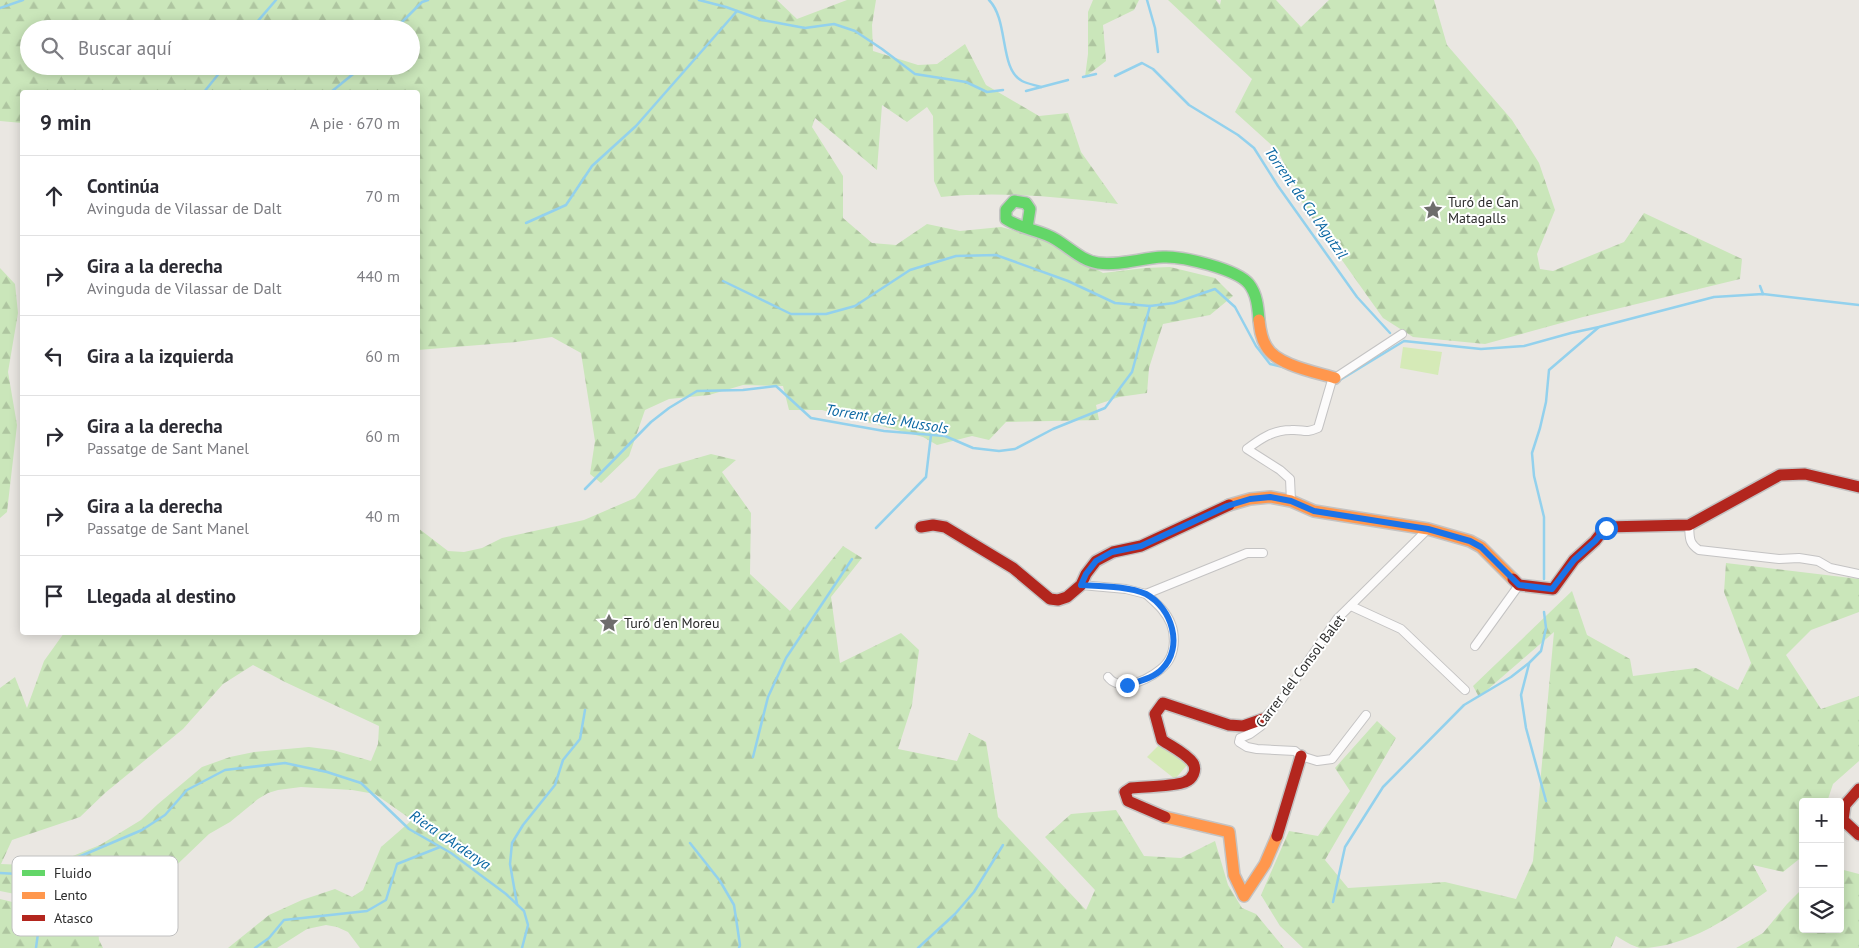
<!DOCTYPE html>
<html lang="es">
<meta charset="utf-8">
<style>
body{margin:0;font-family:"PT Sans",sans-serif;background:#f2f2f3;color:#2b2b33}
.controls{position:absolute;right:15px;bottom:15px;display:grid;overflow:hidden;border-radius:5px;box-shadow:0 2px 12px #0003}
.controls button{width:45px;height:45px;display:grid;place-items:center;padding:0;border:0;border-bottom:1px solid #e1e1e2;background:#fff;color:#2b2b33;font:25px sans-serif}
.stop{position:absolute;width:15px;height:15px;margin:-11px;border:4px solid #1a73e8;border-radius:50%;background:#fff}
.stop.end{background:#1a73e8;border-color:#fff;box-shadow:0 1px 5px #0008}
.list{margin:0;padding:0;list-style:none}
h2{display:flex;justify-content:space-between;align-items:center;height:65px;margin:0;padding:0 20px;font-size:21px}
h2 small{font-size:16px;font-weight:400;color:#7c7c81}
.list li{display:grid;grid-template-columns:32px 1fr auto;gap:15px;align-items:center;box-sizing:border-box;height:80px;padding:0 20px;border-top:1px solid #e1e1e2}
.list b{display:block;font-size:19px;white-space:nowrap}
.list p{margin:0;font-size:16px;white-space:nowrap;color:#7c7c81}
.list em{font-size:16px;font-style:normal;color:#7c7c81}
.icon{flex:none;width:28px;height:28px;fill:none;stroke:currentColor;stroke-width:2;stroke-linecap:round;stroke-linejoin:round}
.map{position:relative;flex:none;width:1859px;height:948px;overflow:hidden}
.search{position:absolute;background:#fff;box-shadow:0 2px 12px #0003;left:20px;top:20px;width:400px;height:55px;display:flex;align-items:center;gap:12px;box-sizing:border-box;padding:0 18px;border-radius:28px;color:#7c7c81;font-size:19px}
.panel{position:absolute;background:#fff;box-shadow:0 2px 12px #0003;left:20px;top:90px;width:400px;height:545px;border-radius:5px}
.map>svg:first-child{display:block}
</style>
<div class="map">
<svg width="1859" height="948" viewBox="0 0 1859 948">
<defs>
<pattern id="forest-firs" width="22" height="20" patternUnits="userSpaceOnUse" patternTransform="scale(1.25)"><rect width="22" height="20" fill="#cae6ba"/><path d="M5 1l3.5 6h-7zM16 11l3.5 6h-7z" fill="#aec5a0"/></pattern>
</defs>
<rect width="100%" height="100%" fill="#eae7e2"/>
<g fill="url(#forest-firs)" fill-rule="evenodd">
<path d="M0,0h777l20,19 50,-19h29l-4,25 1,26 45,14 19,-1 28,-20 21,41 53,31 29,-3 13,39 37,52c-59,-7 -118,-13 -177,-7l-7,-16 -1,-65 -6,-9 -20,15 -25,-17 -5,65 -62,-52 -3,9 31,49v42l29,25 24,2 31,-21 33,7 41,-4 42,11 60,35 42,-5 25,-1 45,11 18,18 -23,19 -47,9 -14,44 -2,25 -28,4 -23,8 3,15 -93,2 -17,18 -17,-4 -35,9 -14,-8 -101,-27h-33l-6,-24 -40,-1 -34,10 -40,4 -24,11 -16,46 -28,27 -11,-9 5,-33 -14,-88 -29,-16 -36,5 -98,8v-258h-396v31l-22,-2zM29,29h382v37h-382z"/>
<polygon points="1093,0 1139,0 1134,10 1103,25 1106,61 1085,77 1088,54 1088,12"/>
<polygon points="1168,0 1216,0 1220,5 1221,0 1276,0 1301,27 1329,0 1434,0 1447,45 1512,120 1539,163 1555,210 1537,254 1540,269 1553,271 1624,242 1644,213 1742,259 1740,279 1583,317 1485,344 1413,337 1383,318 1305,208 1278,151 1235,112 1252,79"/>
<polygon points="0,268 15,284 18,313 8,372 17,425 7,512 0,518"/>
<path d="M711,454l25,6 -14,12 29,41 -1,61 40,37 53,-65 19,12 -31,39 9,66 61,-30 18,17 -7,55 -14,44 59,12 12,-28 17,9 12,75 88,93 9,-20 -50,-53 26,-23 45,-4 28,46 37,2 34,-17 13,44 14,23 14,6 28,34h-924l-12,-16 -11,-5 -11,-2 -19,4 -30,19h-49l41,-33 33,-15 33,-11 17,8 11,-7 18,-43 31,-27 -37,-26 -23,-4 -51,-3 -23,3 -10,3 -10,6 -28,23 -21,12 -48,46 -53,35 -10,14 1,11 4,8h-103v-49l29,7 -9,-11 -20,-4v-203l15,-11 12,31 17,-47 20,-28 354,-1v-104l30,23 16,1 18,-4 20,-10 82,-18 51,-22 24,-29zM253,665l32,17 94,44 -1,18 -7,17 -38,-11 -24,-3 -55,5 -24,5 -28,10 -44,37 -17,16 -41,25 -52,21 -47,-2 11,-24 68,-23 25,-24 78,-64 40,-45z"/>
<path d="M1726,563l133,16v33l-48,18 -25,25 35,54 38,-13v65l-26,23 -6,18h-24v54l-20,16 -30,-7 14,26c-35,25 -80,57 -127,57 -8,-2 -17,-8 -24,-12l-5,12h-308l-23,-22 -19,-31 28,-64 29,5 32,-45 -15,-23 42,-47 19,17 -71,122 23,28 97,-6 71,17 17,-38 21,-229 -75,65 -6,-11 99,-95 15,44 43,24 3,17 63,-8 42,22 13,-27 -27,-71z"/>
<polygon points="1840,869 1859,874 1859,948 1736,948 1763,933 1787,904 1803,888 1803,929 1840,929"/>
</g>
<g fill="#d5eab7">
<polygon points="1403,347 1442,352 1438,375 1400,368"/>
<polygon points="1160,744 1187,765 1175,779 1147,757"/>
</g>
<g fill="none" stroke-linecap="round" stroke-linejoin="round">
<g stroke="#93d1ed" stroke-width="2.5">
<polyline points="699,0 726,7 762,20 805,28 834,24 855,31 882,49 915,74 966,82 987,92 1003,90"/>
<path d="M989,0c20,20 10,69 33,81 6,3 13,4 19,6"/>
<polyline points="1147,0 1155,28 1158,52"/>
<polyline points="0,8 23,0"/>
<polyline points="251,29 276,0"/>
<polyline points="395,29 422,2 428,0"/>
<polyline points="1115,76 1142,63 1153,69 1189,105 1238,135 1254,148 1278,186 1357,297 1390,333"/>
<polyline points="1083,77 1096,74"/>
<polyline points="1026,91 1068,80"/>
<polyline points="204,92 225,66"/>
<polyline points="331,92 363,66"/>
<polyline points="526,223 566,205 592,166 636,126 737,11"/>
<polyline points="723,281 791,314 826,314 855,306 910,270 956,256 996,255 1068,281 1115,303 1150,306"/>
<polyline points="1760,286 1763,294"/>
<polyline points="1340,380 1404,341 1481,349 1524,346 1571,333 1599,327 1714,297 1763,294 1859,305"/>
<polyline points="585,489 651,422 669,408 697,391 743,390 776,386 811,418 884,431 945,436 973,448 999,451 1015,449 1053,429 1105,408 1132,372 1150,306 1174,303 1215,289 1235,307 1256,346 1270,364 1287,368"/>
<polyline points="876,528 926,477 931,435"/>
<polyline points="1544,579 1544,517 1534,476 1532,453 1540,428 1546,402 1549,370 1599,327"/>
<polyline points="1529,664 1521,695 1526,728 1546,801"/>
<polyline points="753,757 768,697 786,658 852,559"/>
<polyline points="690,843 720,881 734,905 740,945 739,948"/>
<polyline points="0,873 36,875 142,830 165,815 187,790 225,770 285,763 327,772 361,783 409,829 451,853 506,894 524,911 528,925 522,948"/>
<polyline points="39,887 43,872"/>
<polyline points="1333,902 1345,847 1383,787 1464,705 1511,677 1529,663 1541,651 1546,628 1544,612"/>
<polyline points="517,904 510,864 512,843 523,825 555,785 563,760 580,739 585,710"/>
<polyline points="36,948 41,911 40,903"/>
<polyline points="255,948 269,938 284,920 367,911 386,900 397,864 440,847"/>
<polyline points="918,948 955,914 974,892 1003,845"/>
</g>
<defs>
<g id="street">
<path d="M1291,501l-1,-22 -10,-9 -33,-21c13,-10 26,-19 44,-19 13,-1 13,4 27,-2l14,-48 70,-46"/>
<path d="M1689,525c1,12 -1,18 10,25l80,9 20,-1 19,3 12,7 29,6"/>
<polyline points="1081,585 1126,589 1146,594 1247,553 1263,553"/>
<polyline points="1351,606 1401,629 1465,690"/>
<polyline points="1475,646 1519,585"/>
<path d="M1108,677c2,2 3,4 6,5 16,9 49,-9 56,-24 5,-10 5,-24 1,-34 -5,-13 -15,-21 -25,-30"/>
<polyline points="1366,715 1332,759 1317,761 1301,756 1295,751 1257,749 1247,747 1239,742 1240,738 1250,734 1261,726 1263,719 1282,699 1337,619 1428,529"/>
</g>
<path id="fast" d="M1027,228l3,-19 -4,-6 -12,-2 -8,9v9c15,10 34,11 49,20 14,8 27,22 43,24 22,3 43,-5 65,-6 19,-1 74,12 86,27 8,10 9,24 10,36"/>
<g id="slow">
<path d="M1259,320c1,9 2,18 7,26 10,19 49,26 69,32"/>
<polyline points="1229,505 1250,499 1270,497 1291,501 1314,511 1428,529 1470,541 1481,547 1513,579"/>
<polyline points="1165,817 1229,832 1234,875 1244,896 1265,864 1277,836"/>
</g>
<g id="jam">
<polyline points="921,527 933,525 945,527 1013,568 1050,599 1058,600 1067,597 1081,585 1086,574 1096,561 1113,552 1141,546 1229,505"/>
<polyline points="1513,579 1519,585 1553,589 1574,560 1595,541 1606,527 1689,525 1780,475 1805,474 1859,487"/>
<polyline points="1859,789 1845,805 1843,820 1859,835"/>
<path d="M1165,817l-37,-16 -3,-9 6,-4c12,-1 45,-2 54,-6 8,-3 12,-12 8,-19 -7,-10 -21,-16 -31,-23l-7,-26 8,-11 66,22 14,1 20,-7"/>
<polyline points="1277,836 1301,756"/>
</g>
</defs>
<use href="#street" stroke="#c4c3c3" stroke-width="10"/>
<use href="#fast" stroke="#c4c3c3" stroke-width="14"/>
<use href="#slow" stroke="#c4c3c3" stroke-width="14"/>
<use href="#jam" stroke="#c4c3c3" stroke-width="14"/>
<use href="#street" stroke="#fcfbfb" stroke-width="8"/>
<use href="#fast" stroke="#63d668" stroke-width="11"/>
<use href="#slow" stroke="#ff974d" stroke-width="11"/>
<use href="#jam" stroke="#b3261e" stroke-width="11"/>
</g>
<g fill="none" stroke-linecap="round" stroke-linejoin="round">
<path stroke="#1a73e8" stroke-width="6" d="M1127,685c12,-4 27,-7 35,-16 22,-22 10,-61 -16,-75 -17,-8 -46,-8 -65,-9l5,-11 10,-13 16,-9 29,-6 86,-40 23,-7 20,-2 21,4 23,10 114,18 42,12 11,6 38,38 33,4 22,-29 21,-19 11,-13"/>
</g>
<defs>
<symbol id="sight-bare" viewBox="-9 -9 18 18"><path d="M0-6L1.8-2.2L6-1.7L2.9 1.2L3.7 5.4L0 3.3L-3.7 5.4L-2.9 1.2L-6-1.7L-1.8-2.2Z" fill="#6e6d6c" stroke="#fff" stroke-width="2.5" paint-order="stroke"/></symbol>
</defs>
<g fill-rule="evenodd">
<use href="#sight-bare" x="1419" y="196" width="28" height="28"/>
<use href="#sight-bare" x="595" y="609" width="28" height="28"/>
</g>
<g text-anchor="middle" stroke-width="4" stroke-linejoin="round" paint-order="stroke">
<g font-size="14" fill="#2c2c2c" stroke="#fff" text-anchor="start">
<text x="1448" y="207">Turó de Can<tspan x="1448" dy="16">Matagalls</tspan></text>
<text x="624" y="628">Turó d'en Moreu</text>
</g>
<g font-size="14" fill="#2c2c2c" stroke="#fff">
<text transform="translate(1300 671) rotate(-53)" y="5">Carrer del Consol Balet</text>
</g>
<g font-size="15" font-style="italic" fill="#0a66a2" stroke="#fff">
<text transform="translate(1306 203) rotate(55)" y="5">Torrent de Ca l'Agutzil</text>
<text transform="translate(887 419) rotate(9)" y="5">Torrent dels Mussols</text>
<text transform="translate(450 840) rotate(34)" y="5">Riera d'Ardenya</text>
</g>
</g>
<rect x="12" y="856" width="166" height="80" rx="8" fill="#fff" stroke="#c0c0c0" stroke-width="1"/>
<rect x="22" y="870" width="23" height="6" fill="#63d668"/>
<rect x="22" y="892" width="23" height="7" fill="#ff974d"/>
<rect x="22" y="915" width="23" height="6" fill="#b3261e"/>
<g font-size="14" fill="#2c2c2c">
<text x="54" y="878">Fluido</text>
<text x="54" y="900">Lento</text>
<text x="54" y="923">Atasco</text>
</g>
</svg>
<div class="controls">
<button>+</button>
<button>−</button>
<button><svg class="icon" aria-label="layers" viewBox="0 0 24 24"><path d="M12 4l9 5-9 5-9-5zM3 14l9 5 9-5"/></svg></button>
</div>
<div class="stop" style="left:1606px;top:528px"></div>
<div class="stop end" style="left:1127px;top:685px"></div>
<div class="search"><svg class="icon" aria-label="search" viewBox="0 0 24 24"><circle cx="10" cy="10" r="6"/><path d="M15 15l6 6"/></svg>Buscar aquí</div>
<section class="panel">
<h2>9 min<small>A pie · 670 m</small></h2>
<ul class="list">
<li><svg class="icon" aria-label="ahead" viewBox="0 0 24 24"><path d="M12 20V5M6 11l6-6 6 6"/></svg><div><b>Continúa</b><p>Avinguda de Vilassar de Dalt</p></div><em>70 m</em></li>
<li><svg class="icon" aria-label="right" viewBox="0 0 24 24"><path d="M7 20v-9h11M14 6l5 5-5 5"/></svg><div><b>Gira a la derecha</b><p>Avinguda de Vilassar de Dalt</p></div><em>440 m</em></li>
<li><svg class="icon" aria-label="left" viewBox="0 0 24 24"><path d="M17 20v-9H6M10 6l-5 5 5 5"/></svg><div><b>Gira a la izquierda</b></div><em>60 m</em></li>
<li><svg class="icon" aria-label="right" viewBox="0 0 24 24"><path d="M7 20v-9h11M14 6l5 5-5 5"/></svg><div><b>Gira a la derecha</b><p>Passatge de Sant Manel</p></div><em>60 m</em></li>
<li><svg class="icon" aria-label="right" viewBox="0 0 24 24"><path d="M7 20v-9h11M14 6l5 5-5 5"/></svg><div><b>Gira a la derecha</b><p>Passatge de Sant Manel</p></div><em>40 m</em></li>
<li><svg class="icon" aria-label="arrive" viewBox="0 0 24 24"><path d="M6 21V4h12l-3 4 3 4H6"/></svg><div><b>Llegada al destino</b></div></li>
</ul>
</section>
</div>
